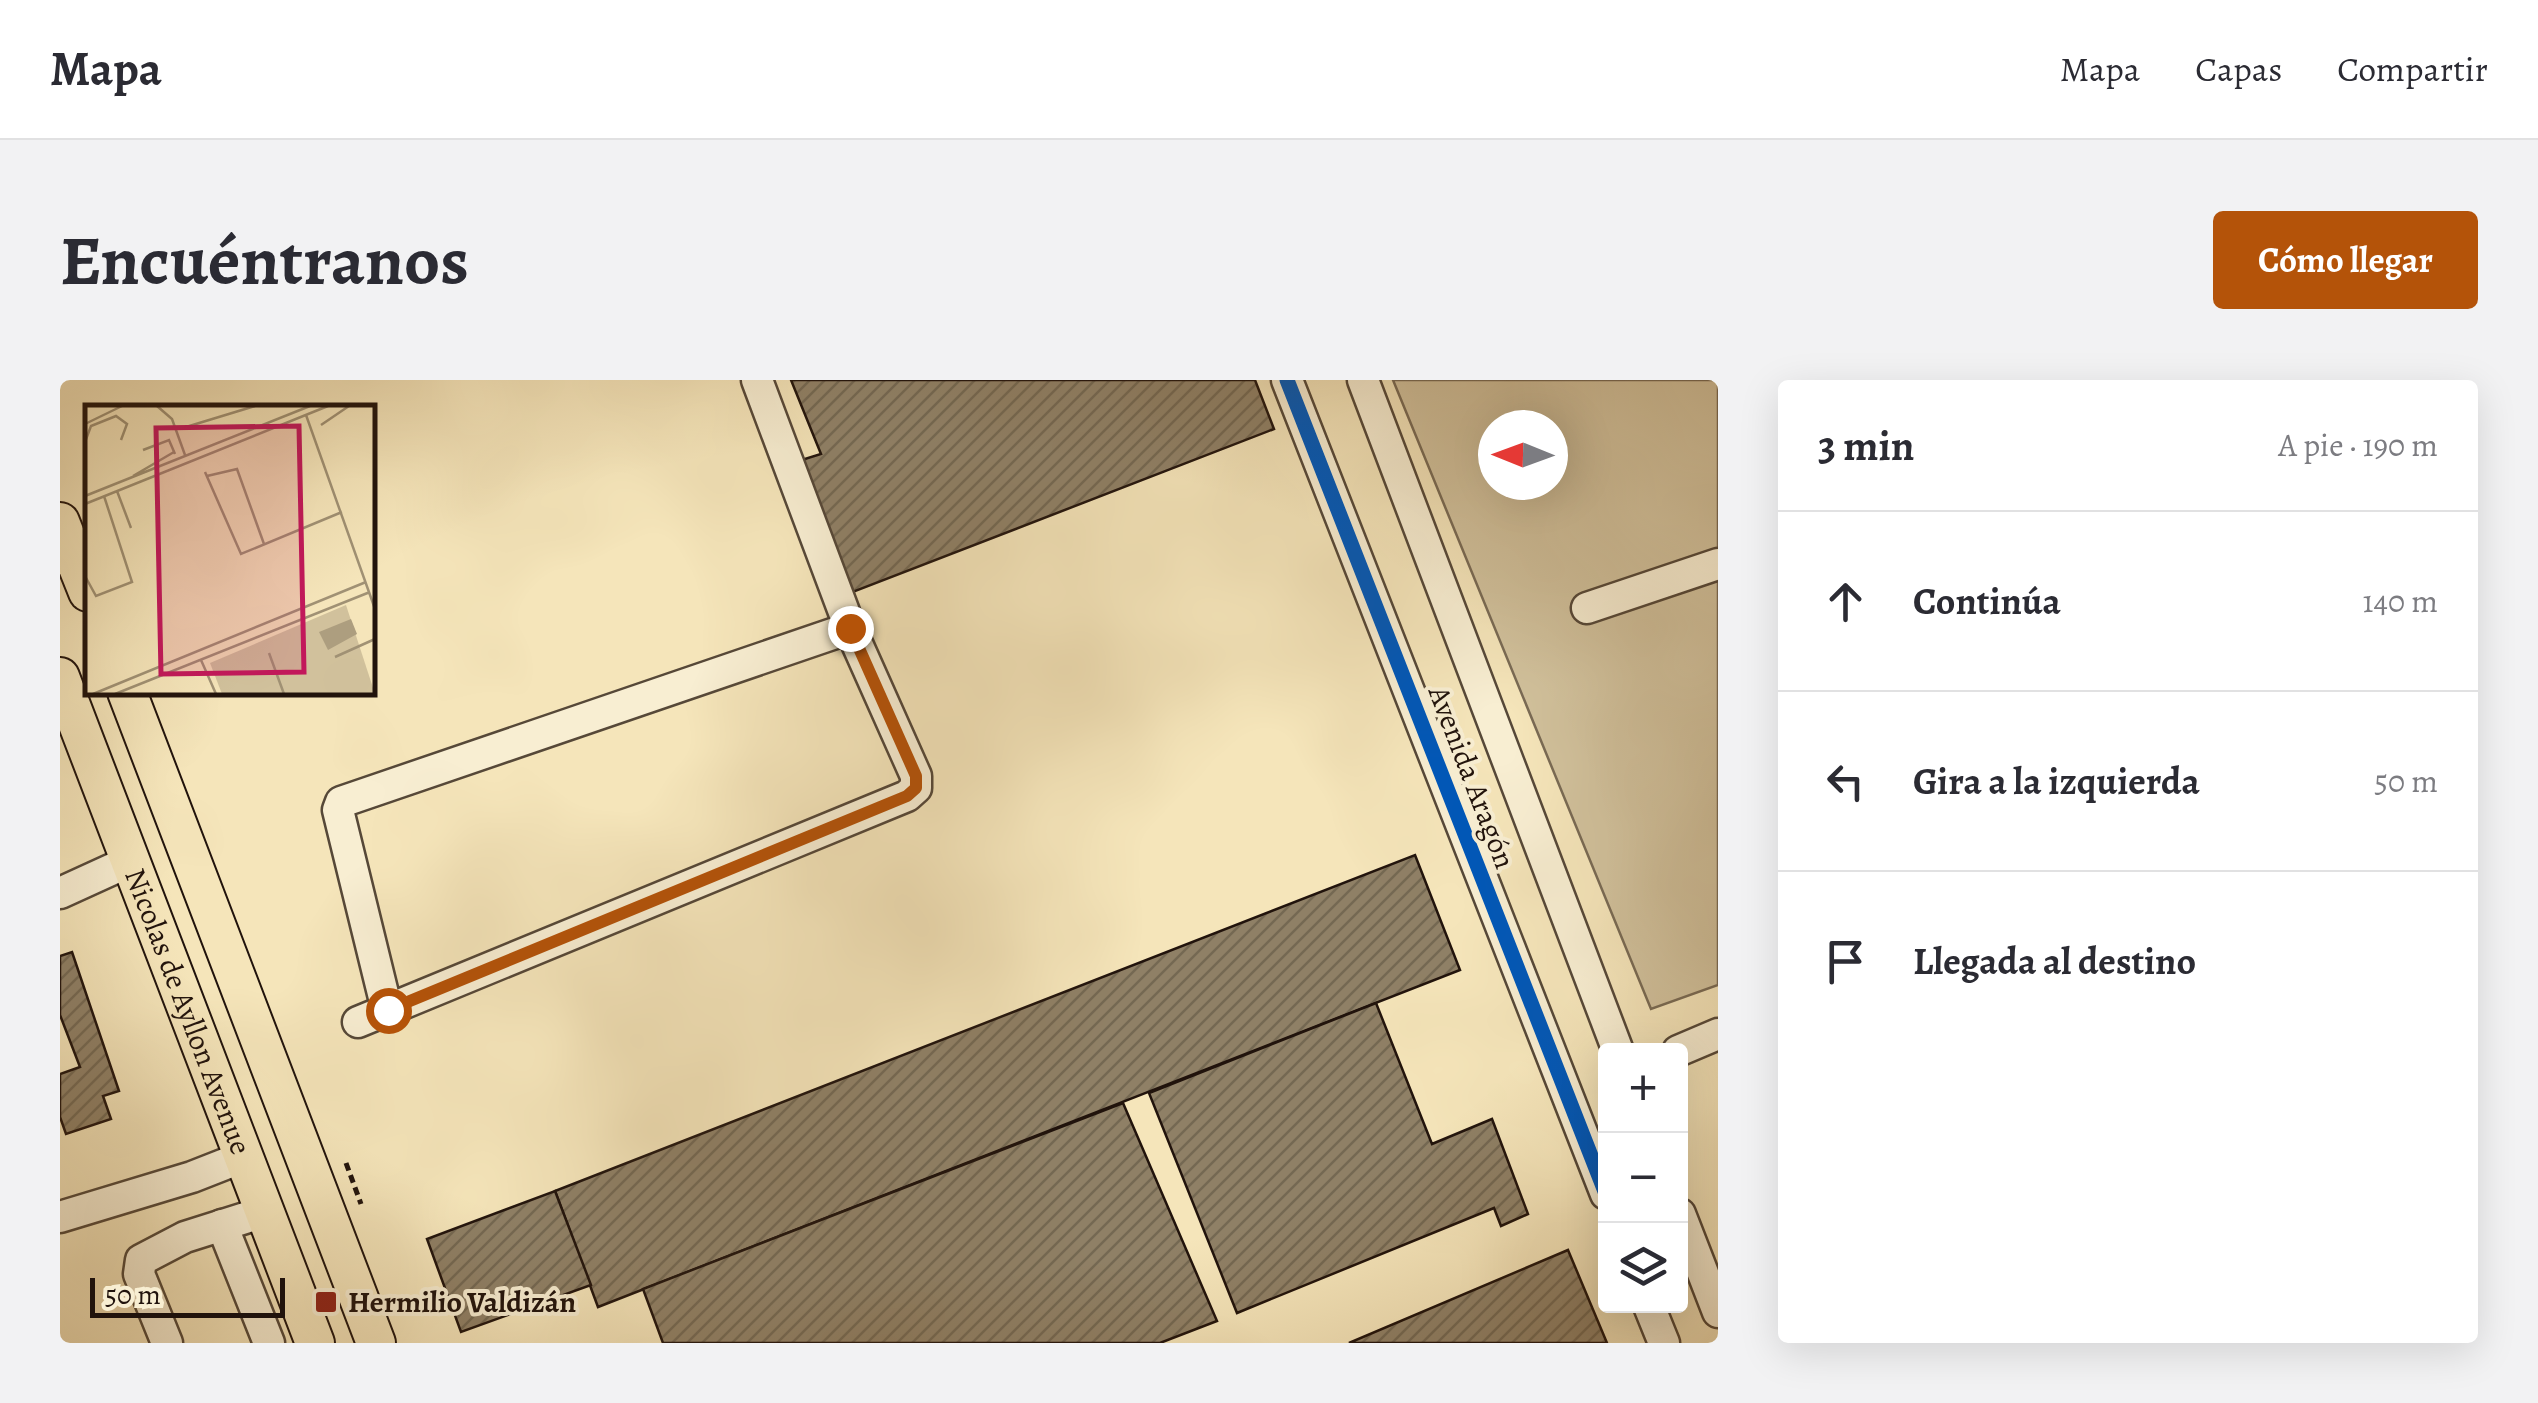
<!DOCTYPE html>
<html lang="es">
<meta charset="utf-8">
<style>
body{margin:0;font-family:Alegreya,serif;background:#f2f2f3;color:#2b2b33}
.controls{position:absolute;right:30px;bottom:30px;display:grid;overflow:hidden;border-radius:10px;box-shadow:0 10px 40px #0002}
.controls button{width:90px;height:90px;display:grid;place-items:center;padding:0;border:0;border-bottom:2px solid #e1e1e2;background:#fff;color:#2b2b33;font:50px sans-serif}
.compass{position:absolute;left:1418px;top:30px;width:90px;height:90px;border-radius:50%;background:#fff;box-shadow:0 10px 40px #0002;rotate:271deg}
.scale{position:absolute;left:30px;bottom:25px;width:195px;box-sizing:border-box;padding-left:10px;border:5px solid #21130c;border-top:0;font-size:28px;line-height:35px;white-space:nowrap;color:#21130c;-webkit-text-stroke:8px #f8eed2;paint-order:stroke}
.stop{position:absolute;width:30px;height:30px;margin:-22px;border:8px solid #b45309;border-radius:50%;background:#fff}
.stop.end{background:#b45309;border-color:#fff;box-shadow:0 2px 10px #0008}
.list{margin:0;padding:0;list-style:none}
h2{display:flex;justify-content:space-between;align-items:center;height:130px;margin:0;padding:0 40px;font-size:42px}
h2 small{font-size:32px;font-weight:400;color:#7c7c81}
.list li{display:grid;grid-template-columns:65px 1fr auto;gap:30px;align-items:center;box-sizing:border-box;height:180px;padding:0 40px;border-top:2px solid #e1e1e2}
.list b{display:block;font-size:38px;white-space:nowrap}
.list em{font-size:32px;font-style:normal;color:#7c7c81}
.icon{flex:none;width:55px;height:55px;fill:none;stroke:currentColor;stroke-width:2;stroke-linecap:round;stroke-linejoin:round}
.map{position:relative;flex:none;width:1658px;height:963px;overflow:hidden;border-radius:10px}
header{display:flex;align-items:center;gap:60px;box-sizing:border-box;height:140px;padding:0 50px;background:#fff;border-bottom:2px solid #e1e1e2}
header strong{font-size:48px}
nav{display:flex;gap:55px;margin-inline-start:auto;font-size:35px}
.intro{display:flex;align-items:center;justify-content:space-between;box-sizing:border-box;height:240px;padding:0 60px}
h1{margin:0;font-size:70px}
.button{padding:25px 45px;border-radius:10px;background:#b45309;color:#fff;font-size:35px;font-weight:700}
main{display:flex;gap:60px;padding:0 60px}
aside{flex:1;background:#fff;border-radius:10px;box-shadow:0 10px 40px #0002}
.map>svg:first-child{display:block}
</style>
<header>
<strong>Mapa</strong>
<nav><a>Mapa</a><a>Capas</a><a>Compartir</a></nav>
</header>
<div class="intro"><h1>Encuéntranos</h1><a class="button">Cómo llegar</a></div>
<main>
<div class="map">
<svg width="1658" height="963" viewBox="0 0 1658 963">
<defs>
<pattern id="building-hatch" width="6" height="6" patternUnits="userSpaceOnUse" patternTransform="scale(2.5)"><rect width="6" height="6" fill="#8f8066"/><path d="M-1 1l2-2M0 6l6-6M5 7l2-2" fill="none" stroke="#746852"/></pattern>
</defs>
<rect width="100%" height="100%" fill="#f5e5ba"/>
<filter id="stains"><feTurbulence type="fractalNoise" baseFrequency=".002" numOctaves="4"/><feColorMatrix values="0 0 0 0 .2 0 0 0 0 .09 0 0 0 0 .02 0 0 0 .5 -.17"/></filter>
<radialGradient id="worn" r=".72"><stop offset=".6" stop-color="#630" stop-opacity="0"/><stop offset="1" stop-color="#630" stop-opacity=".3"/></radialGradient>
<path fill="#d1c19c" stroke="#796a54" stroke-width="2.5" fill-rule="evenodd" d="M1333,0h325v605l-67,24zM1433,45h60v60h-60z"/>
<g fill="url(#building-hatch)" stroke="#21130c" stroke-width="2.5">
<polygon points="731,0 1195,0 1214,49 785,215 735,82 761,74"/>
<polygon points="1355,475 1400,590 538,927 495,811"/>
<polygon points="12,572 59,711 43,716 51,739 6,754 0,737 0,694 20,687 0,635 0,576"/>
<polygon points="1316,623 1372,764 1432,739 1468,834 1441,846 1434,828 1177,933 1089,713"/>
<polygon points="1063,723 1157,941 1100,963 603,963 583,909"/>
<polygon points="495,811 531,905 401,952 367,859"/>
<polygon points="1508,870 1547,963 1289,963"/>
</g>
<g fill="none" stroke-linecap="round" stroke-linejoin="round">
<defs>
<g id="minor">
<polyline points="1227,0 1546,814"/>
<polyline points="1303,0 1558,671"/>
<polyline points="1527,228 1658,184"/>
<polyline points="0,513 68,482"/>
<polyline points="327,630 278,430 281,422 790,248"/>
<polyline points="298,642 847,416 856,408 856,396 790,248 697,0"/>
<polyline points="1618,671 1658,654"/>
<polyline points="1620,834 1658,932"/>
<polyline points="0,837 132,797 183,777"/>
<polyline points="162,845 209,963"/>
<polyline points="1589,926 1604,963"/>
<polyline points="107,963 79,894 81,880 125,857 204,832"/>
</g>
<g id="major">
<polyline points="0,142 28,212"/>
<path id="s1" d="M0,297l255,666"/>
<polyline points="67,312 316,963"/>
</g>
</defs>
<use href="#minor" stroke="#564838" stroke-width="35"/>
<use href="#major" stroke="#21130c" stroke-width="42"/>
<polyline stroke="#21130c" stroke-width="5" stroke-dasharray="8 5" stroke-linecap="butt" points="286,783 301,824"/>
<use href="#minor" stroke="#f8eed2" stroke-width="30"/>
<use href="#major" stroke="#f5e5ba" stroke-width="38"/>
<defs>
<polyline id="cycleway" points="1227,0 1546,814"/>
</defs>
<use href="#cycleway" stroke="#f8eed2" stroke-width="21"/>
<use href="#cycleway" stroke="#0057b8" stroke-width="15"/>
</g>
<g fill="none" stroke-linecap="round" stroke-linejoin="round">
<polyline stroke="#b45309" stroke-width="12" points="328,630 847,416 856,408 856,396 790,248"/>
</g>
<rect fill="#8f2418" stroke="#f8eed2" stroke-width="4" x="254" y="910" width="24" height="24" rx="5"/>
<g text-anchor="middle" stroke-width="8" stroke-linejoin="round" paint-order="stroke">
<g font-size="30" fill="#21130c" stroke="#f8eed2">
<text transform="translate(1412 397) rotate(69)" y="10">Avenida Aragón</text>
<text dy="10" stroke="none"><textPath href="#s1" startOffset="358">Nicolas de Ayllon Avenue</textPath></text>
</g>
<g font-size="30" font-weight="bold" fill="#21130c" stroke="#f8eed2" text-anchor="start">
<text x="288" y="932">Hermilio Valdizán</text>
</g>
</g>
<g transform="translate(25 25)">
<rect width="290" height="290" fill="#f5e5ba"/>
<path d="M261,200l29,89h-153l-12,-31z" fill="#d1c19c"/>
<path d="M266,214l6,15 -29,16 -9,-18z" fill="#ad9e7f"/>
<path fill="none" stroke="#a09174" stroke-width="2.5" d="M72,1l15,13 13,36M221,10l69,194M0,19l37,-18M236,20l28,-19M101,22l69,-21M0,37l6,-16 25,-10 11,8 -6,16M58,45l26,-10 6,14M120,67l36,82 101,-42M48,71l41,-24M122,71l30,-7 27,75M32,86l14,37M0,91l225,-90M0,99l243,-98M0,171l11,20 36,-14 -28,-86M184,248l15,41M250,252l40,-18M116,255l15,34M8,289l273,-112M30,289l255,-102"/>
<path fill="#c2185b" fill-opacity="0.15" stroke="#c2185b" stroke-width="5" d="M214,21l5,246 -143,2 -5,-246z"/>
<rect width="290" height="290" fill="none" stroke="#21130c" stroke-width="5"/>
</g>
<rect width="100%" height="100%" filter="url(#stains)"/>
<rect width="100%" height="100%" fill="url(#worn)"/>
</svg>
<div class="controls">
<button>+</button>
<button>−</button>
<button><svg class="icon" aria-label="layers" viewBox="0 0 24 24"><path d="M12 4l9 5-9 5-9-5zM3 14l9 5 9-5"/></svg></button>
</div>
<svg class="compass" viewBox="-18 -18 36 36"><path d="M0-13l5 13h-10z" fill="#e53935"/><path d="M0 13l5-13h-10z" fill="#7c7c81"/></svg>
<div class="scale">50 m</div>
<div class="stop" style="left:328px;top:630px"></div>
<div class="stop end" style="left:790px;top:248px"></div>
</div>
<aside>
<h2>3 min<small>A pie · 190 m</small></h2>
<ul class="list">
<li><svg class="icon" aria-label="ahead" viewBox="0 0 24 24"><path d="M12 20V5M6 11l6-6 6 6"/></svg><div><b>Continúa</b></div><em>140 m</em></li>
<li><svg class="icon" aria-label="left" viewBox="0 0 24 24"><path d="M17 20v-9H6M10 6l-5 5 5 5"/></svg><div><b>Gira a la izquierda</b></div><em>50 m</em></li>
<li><svg class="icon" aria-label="arrive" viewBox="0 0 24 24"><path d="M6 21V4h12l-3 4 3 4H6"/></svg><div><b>Llegada al destino</b></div></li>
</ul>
</aside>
</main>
